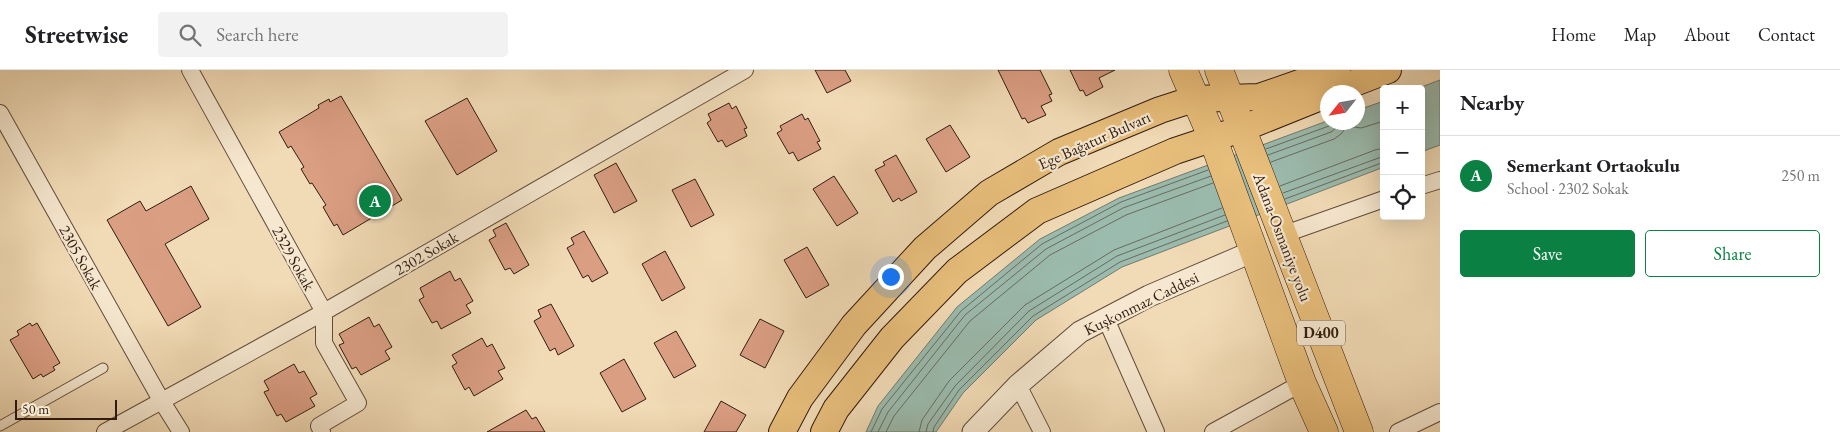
<!DOCTYPE html>
<meta charset="utf-8">
<style>
body{margin:0;font-family:"EB Garamond",serif;background:#f2f2f2;color:#202124}
.controls{position:absolute;right:15px;top:15px;display:grid;overflow:hidden;border-radius:5px;box-shadow:0 5px 20px #0002}
.controls button{width:45px;height:45px;display:grid;place-items:center;padding:0;border:0;border-bottom:1px solid #e0e0e0;background:#fff;color:#202124;font:25px sans-serif}
.compass{position:absolute;left:1320px;top:15px;width:45px;height:45px;border-radius:50%;background:#fff;box-shadow:0 5px 20px #0002;rotate:239deg}
.scale{position:absolute;left:15px;bottom:12px;width:102px;box-sizing:border-box;padding-left:5px;border:2px solid #311c10;border-top:0;font-size:14px;line-height:18px;white-space:nowrap;color:#311c10;-webkit-text-stroke:4px #f6e8d0;paint-order:stroke}
.you{position:absolute;left:890px;top:206px;width:18px;height:18px;margin:-12px;border:4px solid #fff;border-radius:50%;background:#1a73e8;box-shadow:0 0 0 8px #1a73e833}
.badge{display:grid;place-items:center;width:32px;height:32px;border-radius:50%;background:#0b8043;color:#fff;font-size:16px;font-weight:700}
.pin{position:absolute;translate:-50% -50%;border:2px solid #fff;box-shadow:0 1px 5px #0006}
.list{margin:0;padding:0;list-style:none}
h2{display:flex;justify-content:space-between;align-items:center;height:65px;margin:0;padding:0 20px;font-size:21px}
h2 small{font-size:16px;font-weight:400;color:#757577}
.list li{display:grid;grid-template-columns:32px 1fr auto;gap:15px;align-items:center;box-sizing:border-box;height:80px;padding:0 20px;border-top:1px solid #e0e0e0}
.list b{display:block;font-size:19px;white-space:nowrap}
.list p{margin:0;font-size:16px;white-space:nowrap;color:#757577}
.list em{font-size:16px;font-style:normal;color:#757577}
.actions{display:flex;gap:10px;padding:15px 20px}
.actions a{flex:1;padding:11px 0;border:1px solid #0b8043;border-radius:5px;text-align:center;font-size:18px;color:#0b8043}
.actions .main{background:#0b8043;color:#fff}
.icon{flex:none;width:28px;height:28px;fill:none;stroke:currentColor;stroke-width:2;stroke-linecap:round;stroke-linejoin:round}
.map{position:relative;flex:none;width:1440px;height:362px;overflow:hidden}
header{display:flex;align-items:center;gap:30px;box-sizing:border-box;height:70px;padding:0 25px;background:#fff;border-bottom:1px solid #e0e0e0}
header strong{font-size:24px}
nav{display:flex;gap:28px;margin-inline-start:auto;font-size:18px}
.search{width:350px;height:45px;background:#f2f2f2;display:flex;align-items:center;gap:12px;box-sizing:border-box;padding:0 18px;border-radius:5px;color:#757577;font-size:19px}
main{display:flex}
aside{flex:1;background:#fff}
.map>svg:first-child{display:block}
</style>
<header>
<strong>Streetwise</strong>
<div class="search"><svg class="icon" aria-label="search" viewBox="0 0 24 24"><circle cx="10" cy="10" r="6"/><path d="M15 15l6 6"/></svg>Search here</div>
<nav><a>Home</a><a>Map</a><a>About</a><a>Contact</a></nav>
</header>
<main>
<div class="map">
<svg width="1440" height="362" viewBox="0 0 1440 362">
<rect width="100%" height="100%" fill="#f1dbb6"/>
<filter id="stains"><feTurbulence type="fractalNoise" baseFrequency=".004" numOctaves="4"/><feColorMatrix values="0 0 0 0 .2 0 0 0 0 .09 0 0 0 0 .02 0 0 0 .5 -.17"/></filter>
<radialGradient id="worn" r=".72"><stop offset=".6" stop-color="#630" stop-opacity="0"/><stop offset="1" stop-color="#630" stop-opacity=".3"/></radialGradient>
<g fill="#9bbbae" stroke="#717b6f">
<polygon points="1440,10 1440,75 1421,82 1421,19 1416,19"/>
<polygon points="1384,31 1384,97 1122,197 1036,250 963,323 936,362 866,362 878,336 957,237 1040,169 1119,128 1327,51 1358,52 1358,40"/>
</g>
<g fill="none" stroke-linecap="round" stroke-linejoin="round">
<g stroke="#666c5f" stroke-width="1">
<polyline points="1266,79 1329,56 1332,52"/>
<polyline points="1268,85 1331,62 1336,58 1339,52"/>
<polyline points="1271,92 1334,69 1341,64 1347,56 1361,58 1384,51"/>
<polyline points="1280,116 1375,80 1384,78"/>
<polyline points="1283,123 1384,86"/>
<polyline points="1285,129 1384,92"/>
<polyline points="871,362 882,339 961,241 1042,174 1121,132 1208,100"/>
<polyline points="878,362 888,342 965,245 1046,179 1123,138 1211,106"/>
<polyline points="886,362 894,346 970,251 1050,185 1126,145 1213,113"/>
<polyline points="919,362 922,350 949,311 1025,235 1114,180 1222,138"/>
<polyline points="926,362 928,354 955,316 1029,241 1117,186 1225,145"/>
<polyline points="933,362 934,357 959,320 1033,246 1120,192 1227,151"/>
</g>
</g>
<g fill="#da9e83" stroke="#311c10">
<polygon points="815,0 845,0 851,11 827,23"/>
<polygon points="998,0 1040,0 1052,24 1049,25 1052,31 1041,36 1046,45 1028,53 1025,48 1022,49"/>
<polygon points="1070,0 1115,0 1099,8 1103,17 1086,26 1083,20 1080,21"/>
<polygon points="341,26 402,130 343,165 337,154 334,156 323,137 326,135 312,113 310,114 301,99 304,97 291,76 288,78 279,62 319,38 318,35 329,29 330,32"/>
<polygon points="467,28 497,81 457,105 425,51"/>
<polygon points="729,33 732,39 736,36 747,58 744,59 747,66 726,77 722,70 718,72 707,53 711,50 708,44"/>
<polygon points="802,44 805,50 808,48 820,71 817,72 821,79 798,91 793,82 789,84 777,63 782,60 780,56"/>
<polygon points="950,55 970,87 946,102 926,69"/>
<polygon points="896,85 917,122 901,131 899,128 893,132 875,100 885,95 883,92"/>
<polygon points="616,93 637,131 614,143 594,105"/>
<polygon points="834,106 858,143 837,156 813,119"/>
<polygon points="695,109 714,145 691,157 672,120"/>
<polygon points="191,116 209,149 165,174 201,237 168,256 107,150 140,131 146,141"/>
<polygon points="506,153 529,195 514,204 510,198 505,200 489,170 496,166 493,160"/>
<polygon points="584,161 608,203 592,212 588,205 583,208 567,178 574,174 571,168"/>
<polygon points="807,177 829,215 806,228 784,190"/>
<polygon points="665,181 685,218 662,231 642,194"/>
<polygon points="450,201 455,211 460,208 473,231 466,235 471,243 441,259 437,251 432,253 419,230 424,227 420,218"/>
<polygon points="551,234 574,276 558,285 555,278 550,281 534,251 541,247 538,240"/>
<polygon points="369,247 374,257 379,254 392,277 385,281 390,289 361,305 356,297 352,299 339,275 344,273 339,264"/>
<polygon points="760,249 784,261 765,298 740,285"/>
<polygon points="30,253 32,256 37,253 60,293 53,297 55,300 43,307 41,304 33,309 10,270 19,265 17,261"/>
<polygon points="676,261 696,296 674,308 654,273"/>
<polygon points="482,268 487,277 492,274 505,298 498,301 503,309 474,326 469,317 465,320 452,296 457,293 452,285"/>
<polygon points="624,289 646,329 622,342 600,303"/>
<polygon points="294,294 299,303 304,301 317,324 310,328 315,336 286,352 281,344 277,346 264,322 269,320 264,311"/>
<polygon points="721,331 746,345 736,362 704,362"/>
<polygon points="526,340 532,349 536,347 545,362 487,362"/>
</g>
<g fill="none" stroke-linecap="round" stroke-linejoin="round">
<defs>
<polyline id="service" points="0,356 103,298"/>
<g id="minor">
<polyline points="190,0 324,242 324,273 358,333 319,356 322,362"/>
<polyline points="0,43 161,330 181,362"/>
<polyline points="1421,116 1440,110"/>
<polyline points="1282,165 1384,129"/>
<polyline points="1106,249 1156,362"/>
<polyline points="1018,315 1042,362"/>
<polyline points="105,362 324,242 745,0"/>
<polyline points="1213,362 1302,313"/>
<polyline points="1398,362 1440,342"/>
</g>
<polyline id="tertiary" points="973,362 1018,315 1080,262 1149,226 1254,181"/>
<g id="primary">
<polyline points="1331,22 1388,0"/>
<polyline points="782,362 800,328 854,255 925,178 989,123 1059,82 1160,40 1194,29 1259,27 1337,0"/>
<polyline points="824,362 836,339 892,268 957,201 1037,141 1175,81 1241,59 1328,24"/>
</g>
<g id="trunk">
<polyline points="1183,0 1213,69 1302,313 1324,362"/>
<polyline points="1219,0 1359,362"/>
</g>
</defs>
<use href="#service" stroke="#614c3a" stroke-width="11"/>
<use href="#minor" stroke="#614c3a" stroke-width="18"/>
<use href="#tertiary" stroke="#614c3a" stroke-width="23"/>
<use href="#primary" stroke="#311c10" stroke-width="28"/>
<use href="#trunk" stroke="#311c10" stroke-width="29"/>
<use href="#service" stroke="#f6e8d0" stroke-width="9"/>
<use href="#minor" stroke="#f6e8d0" stroke-width="16"/>
<use href="#tertiary" stroke="#f6e8d0" stroke-width="21"/>
<use href="#primary" stroke="#e8be7b" stroke-width="26"/>
<use href="#trunk" stroke="#e8be7b" stroke-width="28"/>
</g>
<g text-anchor="middle" stroke-width="4.5" stroke-linejoin="round" paint-order="stroke">
<rect fill="#f6e8d0" stroke="#6c594a" stroke-width="1" x="1297" y="250.5" width="48" height="25" rx="4"/>
<g font-size="15" font-weight="bold" fill="#311c10">
<text x="1321" y="268">D400</text>
</g>
<g font-size="16" fill="#311c10" stroke="#f6e8d0">
<text transform="translate(1094 70) rotate(-24)" y="6">Ege Bağatur Bulvarı</text>
<text transform="translate(1283 167) rotate(69)" y="6">Adana-Osmaniye yolu</text>
<text transform="translate(426 183) rotate(-30)" y="6">2302 Sokak</text>
<text transform="translate(81 187) rotate(61)" y="6">2305 Sokak</text>
<text transform="translate(294 188) rotate(61)" y="6">2329 Sokak</text>
<text transform="translate(1141 233) rotate(-26)" y="6">Kuşkonmaz Caddesi</text>
</g>
</g>
<rect width="100%" height="100%" filter="url(#stains)"/>
<rect width="100%" height="100%" fill="url(#worn)"/>
</svg>
<div class="controls">
<button>+</button>
<button>−</button>
<button><svg class="icon" aria-label="locate" viewBox="0 0 24 24"><circle cx="12" cy="12" r="6"/><path d="M12 2v4M12 18v4M2 12h4M18 12h4"/></svg></button>
</div>
<svg class="compass" viewBox="-18 -18 36 36"><path d="M0-13l5 13h-10z" fill="#e53935"/><path d="M0 13l5-13h-10z" fill="#757577"/></svg>
<div class="scale">50 m</div>
<div class="you"></div>
<div class="pin badge" style="left:375px;top:131px">A</div>
</div>
<aside>
<h2>Nearby<small></small></h2>
<ul class="list">
<li><span class="badge">A</span><div><b>Semerkant Ortaokulu</b><p>School · 2302 Sokak</p></div><em>250 m</em></li>
</ul>
<div class="actions"><a class="main">Save</a><a>Share</a></div>
</aside>
</main>
